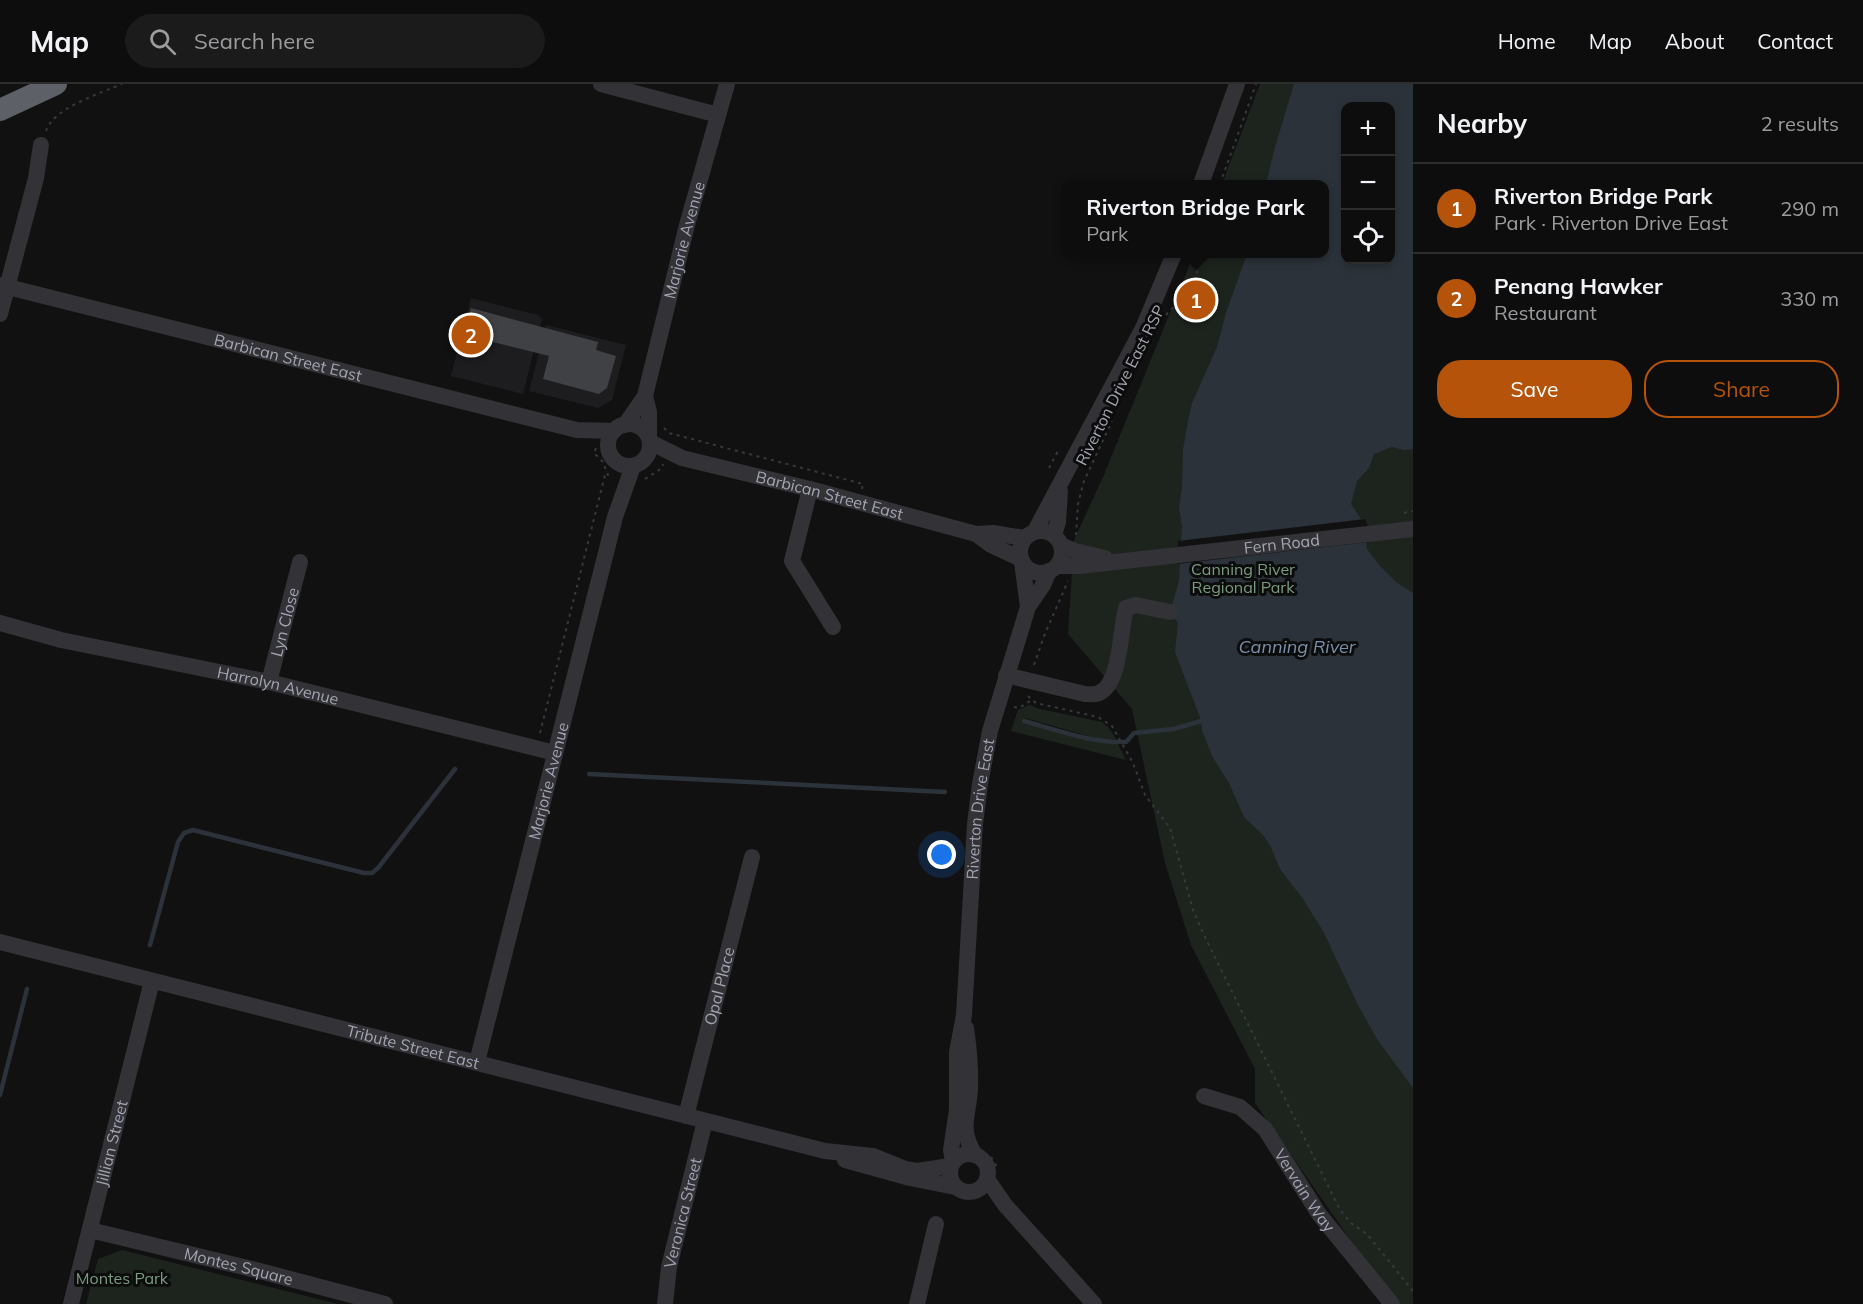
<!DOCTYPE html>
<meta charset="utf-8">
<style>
body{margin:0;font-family:Mulish,sans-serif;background:#1b1b1c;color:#f1f3f6}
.controls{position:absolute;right:18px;top:18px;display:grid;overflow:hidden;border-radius:12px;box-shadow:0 3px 9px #0003}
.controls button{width:54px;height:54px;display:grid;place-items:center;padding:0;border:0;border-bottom:2px solid #2d2d2e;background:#0d0d0e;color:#f1f3f6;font:30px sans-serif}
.you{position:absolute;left:942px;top:771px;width:21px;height:21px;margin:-15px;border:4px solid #fff;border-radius:50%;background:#1a73e8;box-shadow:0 0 0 9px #1a73e833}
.badge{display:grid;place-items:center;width:39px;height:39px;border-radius:50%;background:#b45309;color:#fff;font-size:20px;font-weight:700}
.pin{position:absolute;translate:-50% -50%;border:3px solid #fff;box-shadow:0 2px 6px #0006}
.popup{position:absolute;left:1062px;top:96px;width:267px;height:78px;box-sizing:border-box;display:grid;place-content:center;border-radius:12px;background:#0d0d0e;filter:drop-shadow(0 2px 4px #0005);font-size:20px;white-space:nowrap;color:#9a9c9e}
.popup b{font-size:22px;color:#f1f3f6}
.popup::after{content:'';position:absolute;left:50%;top:100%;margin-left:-12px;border:12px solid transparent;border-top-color:#0d0d0e}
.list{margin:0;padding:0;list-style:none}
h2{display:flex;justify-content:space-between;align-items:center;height:78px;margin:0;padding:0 24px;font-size:26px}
h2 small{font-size:20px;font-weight:400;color:#9a9c9e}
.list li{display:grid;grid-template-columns:39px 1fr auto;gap:18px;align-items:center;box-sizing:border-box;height:90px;padding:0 24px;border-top:2px solid #2d2d2e}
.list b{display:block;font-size:22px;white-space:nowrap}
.list p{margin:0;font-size:20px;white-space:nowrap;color:#9a9c9e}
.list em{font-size:20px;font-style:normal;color:#9a9c9e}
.actions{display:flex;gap:12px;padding:18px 24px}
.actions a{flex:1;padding:14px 0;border:2px solid #b45309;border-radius:24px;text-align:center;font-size:21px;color:#b45309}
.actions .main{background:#b45309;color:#fff}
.icon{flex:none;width:33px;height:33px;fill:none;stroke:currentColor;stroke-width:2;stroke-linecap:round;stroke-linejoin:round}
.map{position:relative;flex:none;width:1413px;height:1220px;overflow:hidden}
header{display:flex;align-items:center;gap:36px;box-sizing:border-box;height:84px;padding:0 30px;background:#0d0d0e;border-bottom:2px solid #2d2d2e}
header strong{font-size:28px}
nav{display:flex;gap:33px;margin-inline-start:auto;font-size:21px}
.search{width:420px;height:54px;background:#1b1b1c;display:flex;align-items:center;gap:15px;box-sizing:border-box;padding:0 21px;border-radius:33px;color:#9a9c9e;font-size:22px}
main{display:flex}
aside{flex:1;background:#0d0d0e}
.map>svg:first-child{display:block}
</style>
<header>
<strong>Map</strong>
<div class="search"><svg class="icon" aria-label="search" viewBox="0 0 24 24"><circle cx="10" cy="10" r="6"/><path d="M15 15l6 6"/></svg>Search here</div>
<nav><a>Home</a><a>Map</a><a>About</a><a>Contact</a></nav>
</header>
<main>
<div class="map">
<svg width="1413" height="1220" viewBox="0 0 1413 1220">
<rect width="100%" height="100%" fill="#111112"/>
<g fill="#1d1d1f">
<polygon points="471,214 538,231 542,235 523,310 451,292"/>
<polygon points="546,241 626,261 612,316 598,324 529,307"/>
</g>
<g fill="#1d241e" fill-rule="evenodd">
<path d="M1260,0h153v1220h-18l-140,-201v-34l-64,-124 -26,-82 -33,-154 -64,-75 6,-94 29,-63 91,-223h131v-70h-103zM1346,22h44v154h-44z"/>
<polygon points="1029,621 1040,625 1102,638 1109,644 1116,655 1099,655 1025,634 1023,639 1094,657 1118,660 1126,676 1011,647 1018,626"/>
<polygon points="122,1166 338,1220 86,1220 98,1175"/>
</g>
<path fill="#2b3239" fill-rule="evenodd" d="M1294,0h119v365l-9,1 -12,-3 -18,7 -5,14 -12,13 -6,23 12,18 4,27 13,17 17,17 16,10v495l-36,-49 -19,-34 -35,-74 -20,-32 -23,-30 -10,-24 -7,-10 -19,-18 -15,-34 -17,-27 -10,-26 -1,-10 -26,-68 3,-29 -8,-11 9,-31 3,-56 -3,-17 3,-21 1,-37 5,-29 4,-18 25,-56 9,-34 21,-59h78v-70h-59l9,-37zM1346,22h44v154h-44z"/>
<polygon fill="#111112" points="1365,435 1369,446 1369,458 1177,480 1178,457"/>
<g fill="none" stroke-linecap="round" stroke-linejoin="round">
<g stroke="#2b3239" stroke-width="4.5">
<path d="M1024,637c33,9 67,22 102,21l8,-9 40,-4 27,-8"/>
<polyline points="589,690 945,708"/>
<polyline points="150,861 178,758 184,749 193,746 364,789 372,789 378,784 455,685"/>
<polyline points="0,1011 27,905"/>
</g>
</g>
<polygon fill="#404145" points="471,224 598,258 596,266 616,272 607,304 599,310 543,295 549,272 464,251"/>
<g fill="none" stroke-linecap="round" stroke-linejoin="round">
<g stroke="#38393d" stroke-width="2" stroke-dasharray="3 4.5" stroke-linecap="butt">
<path d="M46,47c7,-23 55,-38 76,-47"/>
<polyline points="1220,100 1256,0"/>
<polyline points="1166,231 1194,201 1201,170"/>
<polyline points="664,344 669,349 863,400 862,405"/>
<polyline points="596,364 594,369 603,378 608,391 613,394"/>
<polyline points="1049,384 1059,365"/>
<polyline points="645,395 662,384 663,380"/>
<polyline points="1404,429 1413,427"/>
<polyline points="1076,451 1078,420 1084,397 1112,337"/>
<polyline points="1034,581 1044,552 1068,497"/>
<polyline points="1028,612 1036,619 1098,633 1112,642 1133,679 1145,711 1170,744 1193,826 1203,849 1340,1126 1351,1139 1367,1150 1413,1207"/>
<polyline points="1014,623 1019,624 1030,617"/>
<polyline points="540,649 606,387"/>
<polyline points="991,1073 997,1083"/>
</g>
<g stroke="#323237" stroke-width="16">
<polyline points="601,0 718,31"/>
<polyline points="1201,100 1237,0"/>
<path id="s1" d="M0,201l577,145 37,1"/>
<polyline points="0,230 36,94 41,61"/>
<polyline points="645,312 649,328 649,354"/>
<circle cx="629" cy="361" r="21"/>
<path id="s2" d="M625,341l20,-29 42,-171 40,-141"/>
<path id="s3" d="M650,358l32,16 128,31 166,45 17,-1 31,5"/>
<polyline points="810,405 792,477 833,543"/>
<circle cx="1041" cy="468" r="21"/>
<polyline points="1035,447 1143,244 1174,170"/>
<polyline points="976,450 991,461 1021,475"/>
<polyline points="1054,451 1058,438 1060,407"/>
<polyline points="1061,461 1075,467 1105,474"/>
<polyline points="1022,478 1028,523"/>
<path id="s4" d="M1057,482h22l334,-37"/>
<path id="s5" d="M0,539l61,17 208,42 286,71"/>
<path d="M1006,591l79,19c4,0 10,1 14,-1 22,-9 21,-64 27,-85l10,-3 34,7"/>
<path id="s6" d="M269,598l31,-120"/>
<path id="s7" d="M0,858l825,209 48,5 32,13 12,2 33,-5"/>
<path d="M966,944c3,20 5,39 4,60 -1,28 -12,39 5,67"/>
<path id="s8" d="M477,978l138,-545 18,-51"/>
<path id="s9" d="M1204,1012l36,11 25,22 54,85 73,90"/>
<path id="s10" d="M686,1032l66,-259"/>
<circle cx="969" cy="1089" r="19"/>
<polyline points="845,1076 910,1094 955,1103"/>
<path id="s11" d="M953,1077l-2,-11 6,-40v-58l7,-37 11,-191 5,-40 10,-53 38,-124 15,-22 6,-14"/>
<polyline points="987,1095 1005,1121 1094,1220"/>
<path id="s12" d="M90,1146l166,40 129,34"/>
<path id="s13" d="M71,1220l81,-323"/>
<path id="s14" d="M665,1220l4,-37 36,-146"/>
<polyline points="917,1220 936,1140"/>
</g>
<polyline stroke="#5e6067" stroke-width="22" points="0,26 56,0"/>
</g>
<g text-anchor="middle" stroke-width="6" stroke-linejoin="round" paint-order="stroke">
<g font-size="16" fill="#a3a6b2" stroke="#0c0c0d">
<text dy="6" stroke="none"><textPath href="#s2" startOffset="196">Marjorie Avenue</textPath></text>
<text dy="6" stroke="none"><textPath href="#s1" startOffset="297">Barbican Street East</textPath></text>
<text transform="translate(1120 301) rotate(-63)" y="6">Riverton Drive East RSP</text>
<text dy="6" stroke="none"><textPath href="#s3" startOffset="188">Barbican Street East</textPath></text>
<text dy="6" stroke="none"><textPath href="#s4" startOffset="226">Fern Road</textPath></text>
<text dy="6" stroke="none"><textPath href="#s6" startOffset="62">Lyn Close</textPath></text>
<text dy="6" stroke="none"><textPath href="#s5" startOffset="285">Harrolyn Avenue</textPath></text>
<text dy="6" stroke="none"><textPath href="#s8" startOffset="290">Marjorie Avenue</textPath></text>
<text dy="6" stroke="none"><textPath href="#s11" startOffset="354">Riverton Drive East</textPath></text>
<text dy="6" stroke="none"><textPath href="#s10" startOffset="134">Opal Place</textPath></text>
<text dy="6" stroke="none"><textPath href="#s7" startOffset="426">Tribute Street East</textPath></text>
<text dy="6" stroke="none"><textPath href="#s13" startOffset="166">Jillian Street</textPath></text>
<text dy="6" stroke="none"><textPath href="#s9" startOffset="144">Vervain Way</textPath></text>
<text dy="6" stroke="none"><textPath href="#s14" startOffset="93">Veronica Street</textPath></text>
<text dy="6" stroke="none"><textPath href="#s12" startOffset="153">Montes Square</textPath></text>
</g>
<g font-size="16" fill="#7b9c7f" stroke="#0c0c0d">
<text x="1243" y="491">Canning River<tspan x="1243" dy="18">Regional Park</tspan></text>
<text x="122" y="1200">Montes Park</text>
</g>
<g font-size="18" font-style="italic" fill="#7b91ab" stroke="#0c0c0d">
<text x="1297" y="569">Canning River</text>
</g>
</g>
</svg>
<div class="controls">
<button>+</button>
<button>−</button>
<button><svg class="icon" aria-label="locate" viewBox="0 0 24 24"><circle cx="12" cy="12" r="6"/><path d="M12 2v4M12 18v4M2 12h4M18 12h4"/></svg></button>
</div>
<div class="you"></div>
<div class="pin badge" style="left:1196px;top:216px">1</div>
<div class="popup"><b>Riverton Bridge Park</b>Park</div>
<div class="pin badge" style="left:471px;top:251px">2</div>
</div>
<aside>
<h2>Nearby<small>2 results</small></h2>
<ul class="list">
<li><span class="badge">1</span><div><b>Riverton Bridge Park</b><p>Park · Riverton Drive East</p></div><em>290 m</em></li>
<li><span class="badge">2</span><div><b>Penang Hawker</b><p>Restaurant</p></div><em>330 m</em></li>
</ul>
<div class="actions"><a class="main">Save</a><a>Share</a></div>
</aside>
</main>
